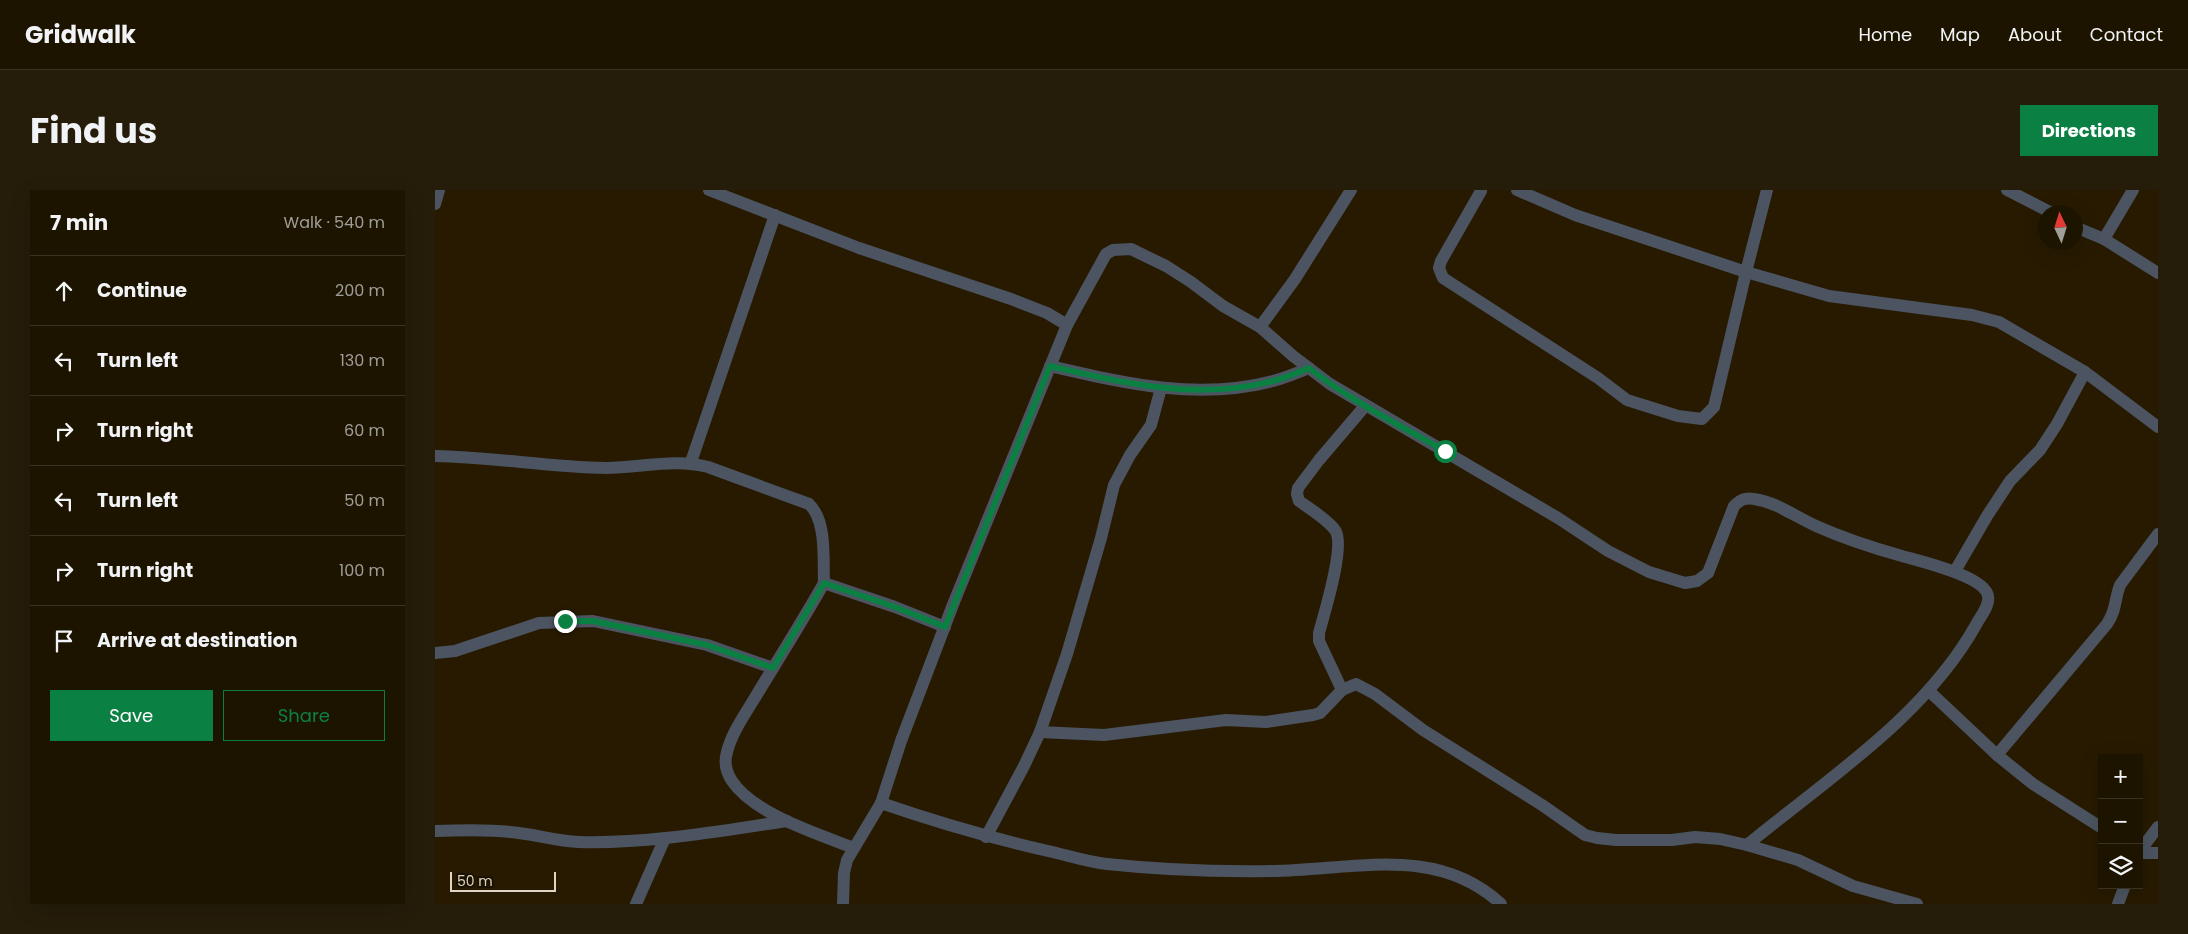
<!DOCTYPE html>
<meta charset="utf-8">
<style>
body{margin:0;font-family:Poppins,sans-serif;background:#251d0a;color:#f1f3f6}
.controls{position:absolute;right:15px;bottom:15px;display:grid;overflow:hidden;border-radius:0px;box-shadow:0 5px 20px #0002}
.controls button{width:45px;height:45px;display:grid;place-items:center;padding:0;border:0;border-bottom:1px solid #3b3322;background:#1d1400;color:#f1f3f6;font:25px sans-serif}
.compass{position:absolute;left:1603px;top:15px;width:45px;height:45px;border-radius:50%;background:#1d1400;box-shadow:0 5px 20px #0002;rotate:356deg}
.scale{position:absolute;left:15px;bottom:12px;width:106px;box-sizing:border-box;padding-left:5px;border:2px solid #ded5c4;border-top:0;font-size:14px;line-height:18px;white-space:nowrap;color:#ded5c4;-webkit-text-stroke:4px #1b1100;paint-order:stroke}
.stop{position:absolute;width:15px;height:15px;margin:-11px;border:4px solid #0b8043;border-radius:50%;background:#fff}
.stop.end{background:#0b8043;border-color:#fff;box-shadow:0 1px 5px #0008}
.list{margin:0;padding:0;list-style:none}
h2{display:flex;justify-content:space-between;align-items:center;height:65px;margin:0;padding:0 20px;font-size:21px}
h2 small{font-size:16px;font-weight:400;color:#a09e99}
.list li{display:grid;grid-template-columns:32px 1fr auto;gap:15px;align-items:center;box-sizing:border-box;height:70px;padding:0 20px;border-top:1px solid #3b3322}
.list b{display:block;font-size:19px;white-space:nowrap}
.list em{font-size:16px;font-style:normal;color:#a09e99}
.actions{display:flex;gap:10px;padding:15px 20px}
.actions a{flex:1;padding:11px 0;border:1px solid #0b8043;border-radius:0px;text-align:center;font-size:18px;color:#0b8043}
.actions .main{background:#0b8043;color:#fff}
.icon{flex:none;width:28px;height:28px;fill:none;stroke:currentColor;stroke-width:2;stroke-linecap:round;stroke-linejoin:round}
.map{position:relative;flex:none;width:1723px;height:714px;overflow:hidden;border-radius:0px}
header{display:flex;align-items:center;gap:30px;box-sizing:border-box;height:70px;padding:0 25px;background:#1d1400;border-bottom:1px solid #3b3322}
header strong{font-size:24px}
nav{display:flex;gap:28px;margin-inline-start:auto;font-size:18px}
.intro{display:flex;align-items:center;justify-content:space-between;box-sizing:border-box;height:120px;padding:0 30px}
h1{margin:0;font-size:35px}
.button{padding:12px 22px;border-radius:0px;background:#0b8043;color:#fff;font-size:18px;font-weight:700}
main{display:flex;gap:30px;padding:0 30px}
aside{flex:1;background:#1d1400;border-radius:0px;box-shadow:0 5px 20px #0002}
.map>svg:first-child{display:block}
</style>
<header>
<strong>Gridwalk</strong>
<nav><a>Home</a><a>Map</a><a>About</a><a>Contact</a></nav>
</header>
<div class="intro"><h1>Find us</h1><a class="button">Directions</a></div>
<main>
<aside>
<h2>7 min<small>Walk · 540 m</small></h2>
<ul class="list">
<li><svg class="icon" aria-label="ahead" viewBox="0 0 24 24"><path d="M12 20V5M6 11l6-6 6 6"/></svg><div><b>Continue</b></div><em>200 m</em></li>
<li><svg class="icon" aria-label="left" viewBox="0 0 24 24"><path d="M17 20v-9H6M10 6l-5 5 5 5"/></svg><div><b>Turn left</b></div><em>130 m</em></li>
<li><svg class="icon" aria-label="right" viewBox="0 0 24 24"><path d="M7 20v-9h11M14 6l5 5-5 5"/></svg><div><b>Turn right</b></div><em>60 m</em></li>
<li><svg class="icon" aria-label="left" viewBox="0 0 24 24"><path d="M17 20v-9H6M10 6l-5 5 5 5"/></svg><div><b>Turn left</b></div><em>50 m</em></li>
<li><svg class="icon" aria-label="right" viewBox="0 0 24 24"><path d="M7 20v-9h11M14 6l5 5-5 5"/></svg><div><b>Turn right</b></div><em>100 m</em></li>
<li><svg class="icon" aria-label="arrive" viewBox="0 0 24 24"><path d="M6 21V4h12l-3 4 3 4H6"/></svg><div><b>Arrive at destination</b></div></li>
</ul>
<div class="actions"><a class="main">Save</a><a>Share</a></div>
</aside>
<div class="map">
<svg width="1723" height="714" viewBox="0 0 1723 714">
<rect width="100%" height="100%" fill="#271a00"/>
<g fill="none" stroke-linecap="round" stroke-linejoin="round">
<g stroke="#4b5460" stroke-width="12">
<polyline points="274,0 424,58 576,109 612,123 632,135 519,412 466,551 446,613 412,670 409,683 408,714"/>
<polyline points="1332,0 1311,82 1394,106 1537,125 1564,132 1650,182 1723,237"/>
<polyline points="1572,0 1615,22"/>
<polyline points="1046,1 1006,71 1004,78 1008,88 1163,188 1192,210 1243,226 1267,229 1279,217 1311,82 1140,25 1082,0"/>
<polyline points="0,14 4,0"/>
<polyline points="1640,37 1669,49 1723,83"/>
<polyline points="1669,49 1698,0"/>
<path d="M632,135l39,-71 7,-4 18,-1 35,17 25,16 32,24 37,21 33,29 37,28 228,134 50,33 41,21 36,11 12,-2 11,-8 26,-67c6,-6 11,-9 20,-7 22,3 42,18 62,27 27,12 57,22 86,30 17,5 83,20 86,40 2,9 -7,20 -11,27 -51,93 -150,156 -230,222"/>
<polyline points="825,137 860,89 916,0"/>
<path d="M615,176c74,17 147,35 223,15 12,-3 24,-8 36,-13"/>
<path d="M0,266c57,1 114,11 171,12 35,0 68,-10 102,-1l101,37c18,17 14,55 15,79"/>
<polyline points="256,272 340,25"/>
<polyline points="1520,381 1552,326 1575,291 1605,260 1622,234 1650,182"/>
<polyline points="0,463 20,461 104,433 158,431 272,455 338,478"/>
<path d="M907,500l-23,-49v-8c5,-19 27,-88 16,-103 -8,-11 -25,-21 -36,-29l-2,-7 1,-6 21,-28 46,-54"/>
<polyline points="1494,501 1562,565 1598,594 1667,638"/>
<polyline points="605,542 632,464 666,348 679,295 695,265 716,235 726,198"/>
<path d="M1562,565l110,-131c10,-15 7,-23 13,-39l38,-51"/>
<path d="M446,613c55,19 110,35 167,48 19,4 39,11 59,13 56,6 110,8 166,7 80,-1 163,-27 228,33"/>
<path d="M0,641c25,-1 51,-2 76,1 23,2 45,9 68,10 69,2 140,-11 208,-21"/>
<polyline points="551,647 589,576 605,542 669,545 791,530 831,532 878,525 885,523 907,500 921,494 940,504 988,540 1107,615 1150,645 1162,648 1181,650 1237,650 1260,647 1285,649 1312,655 1363,670 1418,696 1482,714"/>
<path d="M419,658c-36,-14 -100,-34 -122,-67 -6,-9 -8,-19 -5,-29 5,-21 21,-42 32,-61 22,-36 44,-71 65,-108l71,24 50,20"/>
<polyline points="1704,662 1723,637"/>
<polyline points="1704,663 1723,663"/>
<polyline points="201,714 230,648"/>
<polyline points="1683,714 1690,695"/>
</g>
</g>
<g fill="none" stroke-linecap="round" stroke-linejoin="round">
<path stroke="#0b8043" stroke-width="6" d="M130,431h28l114,24 66,23 51,-85 71,24 50,20 105,-261c74,17 147,35 223,15 12,-3 24,-8 36,-13 42,33 90,57 136,83"/>
</g>
</svg>
<div class="controls">
<button>+</button>
<button>−</button>
<button><svg class="icon" aria-label="layers" viewBox="0 0 24 24"><path d="M12 4l9 5-9 5-9-5zM3 14l9 5 9-5"/></svg></button>
</div>
<svg class="compass" viewBox="-18 -18 36 36"><path d="M0-13l5 13h-10z" fill="#e53935"/><path d="M0 13l5-13h-10z" fill="#a09e99"/></svg>
<div class="scale">50 m</div>
<div class="stop" style="left:1010px;top:261px"></div>
<div class="stop end" style="left:130px;top:431px"></div>
</div>
</main>
